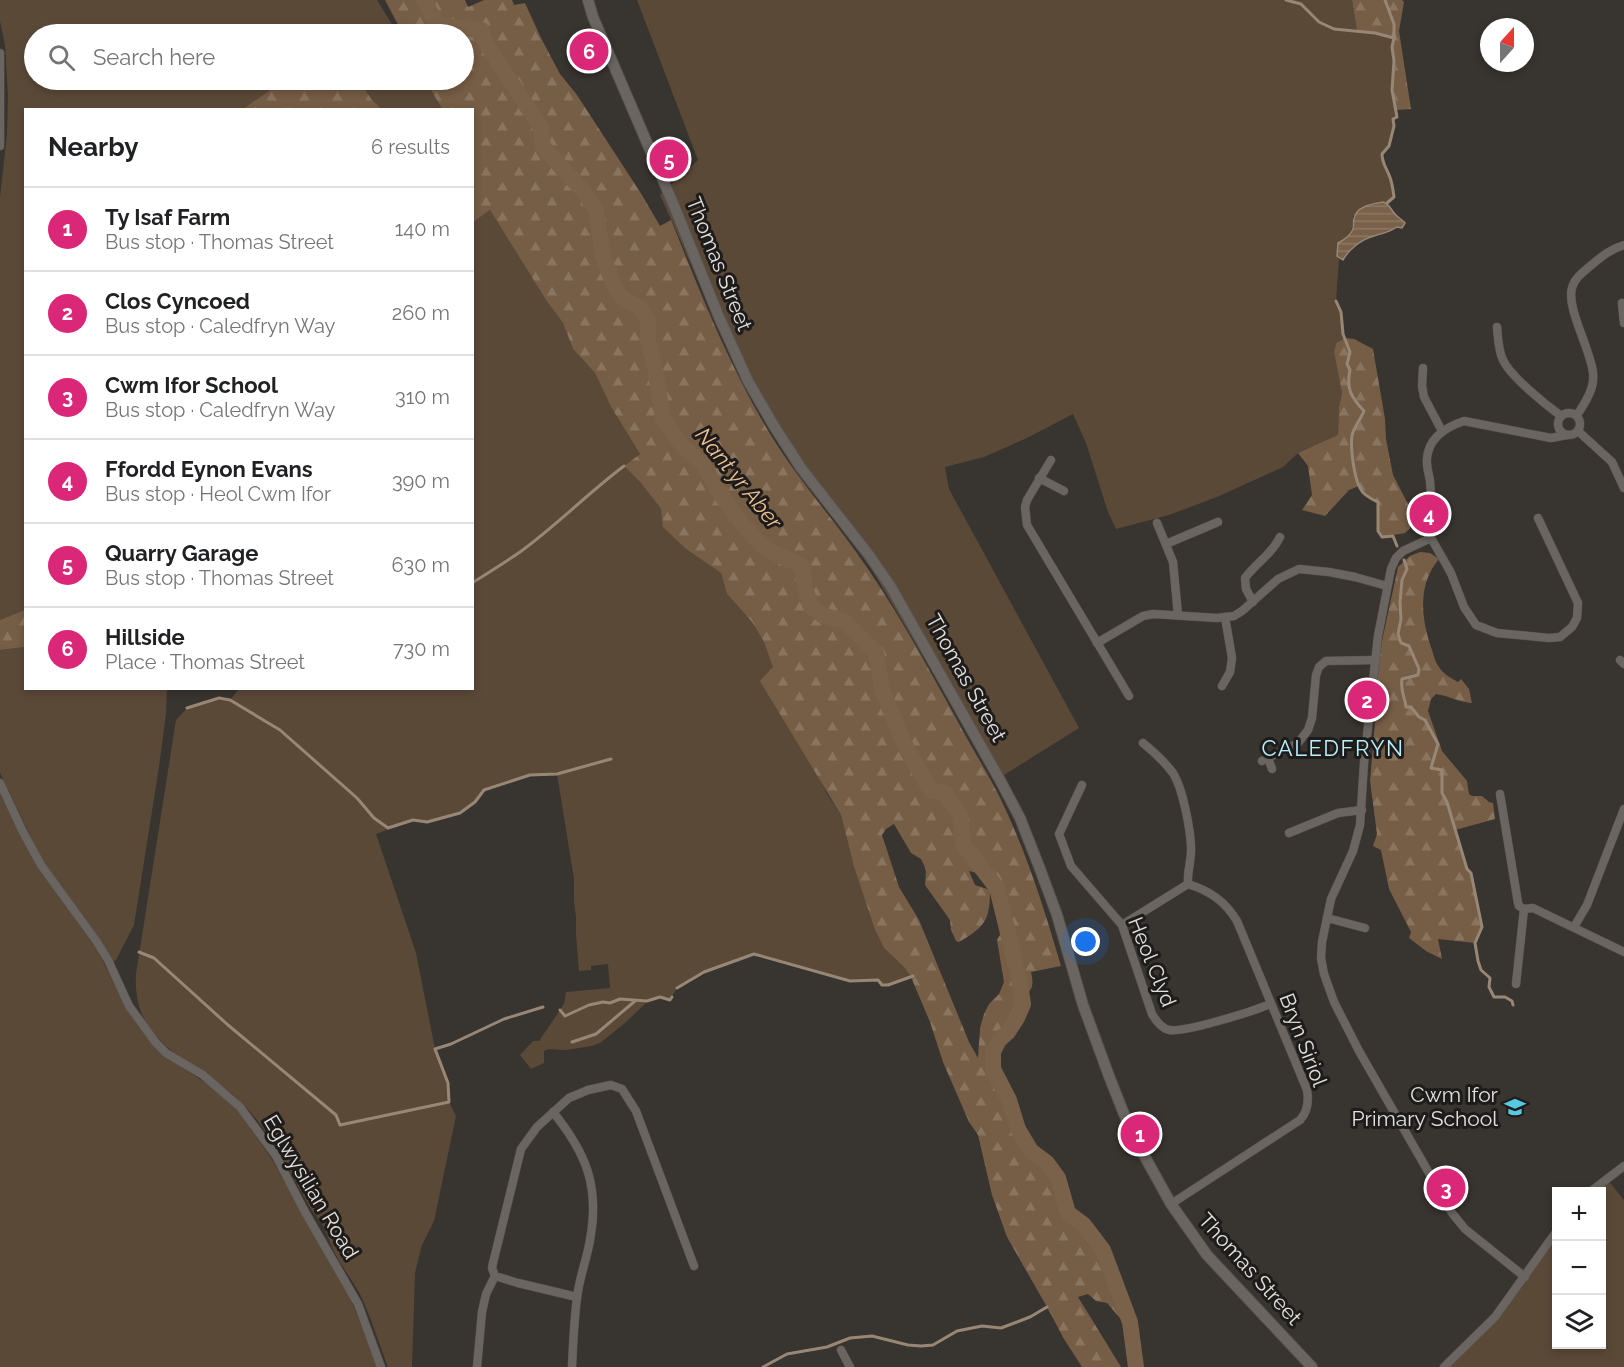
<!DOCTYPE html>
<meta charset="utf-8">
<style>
body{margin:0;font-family:Raleway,sans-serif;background:#f6f6f6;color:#202124}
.controls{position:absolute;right:18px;bottom:18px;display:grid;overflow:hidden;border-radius:0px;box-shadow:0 3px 9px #0003}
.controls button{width:54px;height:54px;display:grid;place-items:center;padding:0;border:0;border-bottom:2px solid #e0e0e0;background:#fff;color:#202124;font:30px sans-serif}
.compass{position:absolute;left:1480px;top:18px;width:54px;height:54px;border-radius:50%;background:#fff;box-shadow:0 3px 9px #0003;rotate:21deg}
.you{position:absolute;left:1086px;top:942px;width:21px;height:21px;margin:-15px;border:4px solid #fff;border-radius:50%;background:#1a73e8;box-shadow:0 0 0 9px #1a73e833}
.badge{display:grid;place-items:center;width:39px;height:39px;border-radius:50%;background:#db2777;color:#fff;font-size:20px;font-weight:700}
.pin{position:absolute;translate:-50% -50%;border:3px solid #fff;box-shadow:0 2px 6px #0006}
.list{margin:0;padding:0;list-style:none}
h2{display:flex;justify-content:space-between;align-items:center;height:78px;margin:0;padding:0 24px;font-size:26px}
h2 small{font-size:20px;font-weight:400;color:#757577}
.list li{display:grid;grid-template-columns:39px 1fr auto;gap:18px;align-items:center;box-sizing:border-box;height:84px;padding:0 24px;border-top:2px solid #e0e0e0}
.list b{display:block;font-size:22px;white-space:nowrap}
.list p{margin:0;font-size:20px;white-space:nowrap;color:#757577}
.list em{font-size:20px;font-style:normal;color:#757577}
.icon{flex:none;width:33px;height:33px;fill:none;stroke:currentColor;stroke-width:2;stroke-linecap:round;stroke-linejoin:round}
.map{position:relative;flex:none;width:1624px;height:1367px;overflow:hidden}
.search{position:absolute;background:#fff;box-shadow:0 3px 9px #0003;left:24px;top:24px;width:450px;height:66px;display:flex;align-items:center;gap:15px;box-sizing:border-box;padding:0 21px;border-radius:33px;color:#757577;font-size:22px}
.panel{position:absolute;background:#fff;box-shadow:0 3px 9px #0003;left:24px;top:108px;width:450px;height:582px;border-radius:0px}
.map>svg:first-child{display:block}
</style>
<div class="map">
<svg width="1624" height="1367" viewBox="0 0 1624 1367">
<defs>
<pattern id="forest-firs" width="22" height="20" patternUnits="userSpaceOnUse" patternTransform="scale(1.5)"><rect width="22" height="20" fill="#765d46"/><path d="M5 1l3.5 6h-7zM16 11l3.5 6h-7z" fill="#897460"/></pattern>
<pattern id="water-rules" width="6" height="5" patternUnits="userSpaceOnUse" patternTransform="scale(1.5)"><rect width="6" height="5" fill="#7a614a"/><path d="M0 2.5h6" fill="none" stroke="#8d7764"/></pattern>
</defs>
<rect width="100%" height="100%" fill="#383430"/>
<g fill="#5b4938">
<polygon points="0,0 377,0 398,34 34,34 34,80 284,80 243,109 26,110 26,610 0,620 0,197 7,134 8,96 5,45 0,21"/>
<path d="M637,0h715l5,31 18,2 19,5 -2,9 2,14 -2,29 5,27 -4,2 1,7 -5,20 -7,8v7l8,16 4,20 -7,6 -4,-1 -30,14c1,14 -4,20 -15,27l-1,13 2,3 -3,42 5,11 4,26 -9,5 -2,9 8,41 -3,14 -1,29 -40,17 -15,14 -66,30 -48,18 -53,14 -8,-17 -22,-69 -13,-29 -46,24 -43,19 -39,10 4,22 130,239 -83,52 -125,-212 -74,-98 -56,-94 -81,-181 38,-35z"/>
<polygon points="359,80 425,80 442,109 382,109 372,100"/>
<path d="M490,210l56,90 17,23 10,26 22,24 16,34 29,47 -16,12 17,17 20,26 14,29 11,11 35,24 6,21 25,28 12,20 53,131 10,21 14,21 13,52 21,63 9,18 20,19 7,10 -23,8h-6l-4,-5 -28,1 -96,-27 -50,18 -27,16 -7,12 -10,-3 -12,4 -23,22 -25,20 -8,3 -26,4 -18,-1 -4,2v12l-13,6 -11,-14 13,-14h6l25,-37 2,-12 44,-4 -2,-24 -17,2v4l-12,1 -3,-36v-18l-2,-16v-22l-17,-105 -27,1 -46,15 -9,12 -15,11 -33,9 -14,-2 -37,14 40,119 19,96 13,34 1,19 7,14 -22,105 -12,24 -7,28 -3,94h-24c-9,-24 -17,-50 -28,-73 -7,-13 -17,-25 -24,-39 -6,-10 -9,-23 -15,-33 -3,-5 -8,-9 -11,-15 -21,-36 -38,-73 -67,-103 -43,-45 -111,-53 -107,-130l40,-254 11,-12 32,-10 11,2 9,-11 233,-1v-466z"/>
<polygon points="25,647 26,688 167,689 166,714 159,767 134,925 116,960 112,962 43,862 0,773 0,650"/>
<polygon points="0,794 38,867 99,953 116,988 137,1024 159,1052 213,1088 235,1106 273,1161 351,1300 378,1367 0,1367"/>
<polygon points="1606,1178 1624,1200 1624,1367 1444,1367 1495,1317 1556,1233 1556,1344 1602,1344 1602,1192 1590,1191"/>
</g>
<g fill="url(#forest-firs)" fill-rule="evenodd">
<path d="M385,0h80l3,7 16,-7h28l2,5 11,-2 16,35 19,36 17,21 65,100 18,31 11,-6c30,74 59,149 101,217 29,47 66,87 96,132 36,53 66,109 96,164 13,24 28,47 39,71 25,53 42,107 58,162l-30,6c3,13 2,18 -9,26l1,6 -6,14 -9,14 -9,8 -6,12v17l16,31 9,29 13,22 16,12 11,15 10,35 16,12 19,25 27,72 1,9 -24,-28 -11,-2 -8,-7 -10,3 43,70h-39l-18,-28 -17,-32 -40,-70 -15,-42 -14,-60 -9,-13 -26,-60 -13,-40 -14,-33 -5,-12 -7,-10 -20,-19 -9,-18 -21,-63 -13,-52 -81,-134 13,-14 -9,-25 -12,-20 -25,-28 -6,-21 -35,-24 -23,-22 -2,-18 -20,-26 -17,-17 16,-12 -29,-47 -16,-34 -22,-24 -10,-26 -17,-23 -56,-90 -17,12 -1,-112 -30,-1 -17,-29h39v-46h-61zM894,824l17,29 10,6 3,6 2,7 -1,13 25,35 1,10 5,11 3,1c26,-15 31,-22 31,-52l-15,-5 -6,-14 17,4 11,13 9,37 -9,15 7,42 -5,12 -10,10 -5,10 -4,14 -2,30 -9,-16 -50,-122 -20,-33 -17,-52 4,-6z"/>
<polygon points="1352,0 1402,0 1404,2 1399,31 1411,109 1396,110 1392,90 1394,61 1392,47 1394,38 1375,33 1357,31"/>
<polygon points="284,80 359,80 372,100 382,109 243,109"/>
<polygon points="1345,338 1354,339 1373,349 1385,419 1386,439 1393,475 1410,508 1410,528 1405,533 1382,537 1378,531 1378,503 1367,496 1359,486 1349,490 1325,516 1302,510 1312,495 1308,466 1298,453 1338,435 1339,407 1342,393 1334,352 1336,343"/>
<path d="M1420,552l10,1 9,6c-22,26 -18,60 -7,91 2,6 3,12 7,17 4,7 12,11 19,15l3,-3 8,10 3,14c-13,-1 -23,-7 -36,-9l-5,5 -3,12 14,40 25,30 2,13 3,2h10l7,6 4,1 2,16 -40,11 12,39 4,4 11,54 -7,16 -37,-4 4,20 -16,-8 -17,-13 2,-6 -22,-43 -8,-39 -8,-4 4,-12 -7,-53 5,-59v-32l7,-49 16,-74 12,-11z"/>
<polygon points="25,610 25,647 0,650 0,620"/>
</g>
<path fill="url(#water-rules)" stroke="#998776" stroke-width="1.5" d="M1383,202c7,2 7,7 12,12 3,4 7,5 10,9l-3,5 -5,-1c-10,7 -12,5 -23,9 -12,3 -25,13 -31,24l-6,-4 1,-13c6,-3 12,-7 15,-14 1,-2 0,-8 1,-10 2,-13 18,-15 29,-17z"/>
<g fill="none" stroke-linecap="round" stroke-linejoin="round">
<g stroke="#998776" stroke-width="3">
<polyline points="1286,0 1301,4 1319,22 1334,29 1375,33 1394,38"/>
<path d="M1385,0l9,24v14l-2,9 2,14 -2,29 5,27 -4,2 1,7 -5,20 -7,8c0,9 4,13 7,21 3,6 4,14 5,22l-7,6"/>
<path d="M1336,301l5,11 2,22 7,18 -3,12 3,6c-4,19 1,27 14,41 -3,7 -8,14 -11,21 -4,11 1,45 7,56 3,7 11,11 18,14v29l4,6 11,-1 4,10"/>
<path d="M1404,560l3,9 -5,11 -2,22 1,17 -3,15 3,9 8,3 10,23 -1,6 -16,4c-2,10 3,19 4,28h5l8,10 6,3 13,24 -7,24 11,2v23l5,9 20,67 4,4 11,54 -7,16 3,18 3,9 9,8 -1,9 5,10h11l7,4 1,4"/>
<path d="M472,583c16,-10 32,-20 48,-31 36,-26 68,-59 104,-86"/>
<polyline points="187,708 219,698 230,700 280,730 357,798 374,818 388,828 413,820 427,822 460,813 475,802 484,790 530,775 557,774 611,759"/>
<polyline points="139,952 154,958 228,1025 336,1115 340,1125 449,1102 448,1083 435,1049 451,1044 504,1019 543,1007"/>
<polyline points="677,988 704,972 754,954 850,981 878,980 882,985 888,985 913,976"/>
<polyline points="560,1010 565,1016 589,1005 603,1002 610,1003 620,999 647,1001 660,997 670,1000 672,997"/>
<polyline points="572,1042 596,1034 635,1001"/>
<polyline points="763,1367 787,1354 827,1347 850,1338 872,1336 908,1345 921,1346 933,1345 957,1331 982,1326 1001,1328 1030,1317 1047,1307"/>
</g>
<polyline stroke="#7a614a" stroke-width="16" points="424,0 437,25 481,30 484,40 541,128 543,147 584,192 596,210 603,257 615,288 624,299 639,307 648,319 648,342 654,362 663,418 684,448 703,464 721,495 743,525 766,549 802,566 805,586 810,605 822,615 844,621 876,653 882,690 904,743 930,790 945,793 960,814 963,844 997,888 1019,978 1023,1004 1017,1018 1008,1032 999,1040 993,1052 993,1069 1009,1100 1018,1129 1031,1151 1047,1163 1058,1178 1068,1213 1084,1225 1103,1250 1130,1322 1136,1367"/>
<defs>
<g id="minor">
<polyline points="0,53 0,146"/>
<polyline points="1622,303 1624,323"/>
<path d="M1497,327c1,10 1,23 6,33 7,16 43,45 58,56"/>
<polyline points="1423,368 1422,386 1424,397 1442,431"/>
<circle cx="1569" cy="424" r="11"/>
<path d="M1577,415c8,-12 18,-27 16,-42 -2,-23 -27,-65 -21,-85 2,-9 10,-15 17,-21 11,-9 21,-18 35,-22"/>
<polyline points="1578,431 1612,462 1624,488"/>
<polyline points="1051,460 1027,500 1025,507 1027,525 1129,696"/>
<polyline points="1039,478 1064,491"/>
<polyline points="1157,523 1173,562 1178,615"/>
<polyline points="1431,538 1403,551 1396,558 1391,569 1378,636 1364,763 1360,825 1353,851 1331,899 1322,942 1321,958 1324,974 1334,1002 1359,1051 1452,1213 1465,1229 1525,1277"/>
<polyline points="1431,538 1451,573 1464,607 1476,625 1497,633 1549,638 1560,637 1572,627 1577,618 1578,603 1538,518"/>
<path d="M1431,538c1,-19 1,-38 -1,-57 -1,-7 -4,-15 -3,-23 2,-21 19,-31 37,-37l87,17 16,-3"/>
<polyline points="1166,544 1218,522"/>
<path d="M1253,602l-7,-13 -1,-11c11,-15 27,-24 35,-41"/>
<polyline points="1097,643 1143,616 1153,614 1217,618 1234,616 1242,611 1278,579 1299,569 1329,572 1355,577 1387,586"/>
<polyline points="1620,660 1624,664"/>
<polyline points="1222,686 1230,672 1232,658 1225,617"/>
<path d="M1143,743c11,9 21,18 30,30 10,16 17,55 18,73 1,13 -4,25 -3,38"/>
<polyline points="1268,758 1272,769"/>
<polyline points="1262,761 1298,743 1308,730 1312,718 1316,675 1319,667 1326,661 1376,660"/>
<polyline points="0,783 23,832 41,865 97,942 108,960 129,1006 156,1043 166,1053 203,1075 240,1107 276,1156 305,1212 358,1304 381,1367"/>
<path d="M1082,785l-23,49 12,32 51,59 30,89c4,7 9,14 17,16 15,3 85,-19 101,-26"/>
<polyline points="1500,794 1518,903 1519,906 1524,909 1516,984"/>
<polyline points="1289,833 1338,813 1362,810"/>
<polyline points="1524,909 1533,908 1624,952"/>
<polyline points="1327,918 1365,928"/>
<polyline points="1122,925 1188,884"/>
<polyline points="1574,927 1587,905 1624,809"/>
<path d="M553,1112c33,41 47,74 37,128 -3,19 -11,38 -13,58 -3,23 -4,46 -5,69"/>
<polyline points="1590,1192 1624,1166"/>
<path d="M1171,1204l129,-84c8,-9 9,-19 7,-30l-70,-169c-12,-20 -27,-30 -49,-37"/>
<polyline points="577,1297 518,1283 495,1276 492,1268 493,1263 521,1149 537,1127 569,1098 588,1090 611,1085 622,1089 636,1111 694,1266"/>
<polyline points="841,1350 850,1367"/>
<polyline points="477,1367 482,1312 486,1294 495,1276"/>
<polyline points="1444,1367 1495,1317 1556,1232"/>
</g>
<polyline id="secondary" points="588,0 593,17 675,208 719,317 748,381 774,426 801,468 869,555 891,587 1000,780 1020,818 1040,869 1057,915 1083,1005 1109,1076 1124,1114 1145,1157 1171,1204 1207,1255 1312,1367"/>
</defs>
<use href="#minor" stroke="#56524f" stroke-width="9"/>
<use href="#secondary" stroke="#56524f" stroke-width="12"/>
<use href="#minor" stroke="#6a6561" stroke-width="8"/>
<use href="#secondary" stroke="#6a6561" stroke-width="10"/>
</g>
<defs>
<symbol id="school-bare" viewBox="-9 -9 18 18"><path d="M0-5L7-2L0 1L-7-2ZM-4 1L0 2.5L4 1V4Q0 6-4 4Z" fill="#57c9e2" stroke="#1e1c1a" stroke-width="2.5" paint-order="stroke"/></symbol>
</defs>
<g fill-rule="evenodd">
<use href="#school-bare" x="1500" y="1092" width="30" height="30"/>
</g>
<g text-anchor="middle" stroke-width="6" stroke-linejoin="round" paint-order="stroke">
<g font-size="21" fill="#e2dfdd" stroke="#1e1c1a">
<text transform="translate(719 264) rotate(68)" y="7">Thomas Street</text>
<text transform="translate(966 678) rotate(61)" y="7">Thomas Street</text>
<text transform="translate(1152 962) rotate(68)" y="7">Heol Clyd</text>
<text transform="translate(1303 1040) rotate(69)" y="7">Bryn Siriol</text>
<text transform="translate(311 1187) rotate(59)" y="7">Eglwysilian Road</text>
<text transform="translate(1250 1269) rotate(48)" y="7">Thomas Street</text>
</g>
<g font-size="21" fill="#e2dfdd" stroke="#1e1c1a" text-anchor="end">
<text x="1498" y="1102">Cwm Ifor<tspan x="1498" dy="24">Primary School</tspan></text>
</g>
<g font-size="22" font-style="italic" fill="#edbf93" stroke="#1e1c1a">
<text transform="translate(739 478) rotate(51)" y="8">Nant yr Aber</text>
</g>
<g font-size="22" letter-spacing="1.5" fill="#b7effd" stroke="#1e1c1a">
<text x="1333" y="756">CALEDFRYN</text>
</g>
</g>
</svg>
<div class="controls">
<button>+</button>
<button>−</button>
<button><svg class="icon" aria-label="layers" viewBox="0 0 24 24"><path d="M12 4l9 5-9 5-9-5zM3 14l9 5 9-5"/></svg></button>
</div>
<svg class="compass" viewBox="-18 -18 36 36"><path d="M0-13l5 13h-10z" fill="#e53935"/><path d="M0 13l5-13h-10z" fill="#757577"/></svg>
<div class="you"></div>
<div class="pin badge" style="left:1140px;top:1134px">1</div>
<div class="pin badge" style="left:1367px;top:700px">2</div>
<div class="pin badge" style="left:1446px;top:1188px">3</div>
<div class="pin badge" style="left:1429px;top:514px">4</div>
<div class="pin badge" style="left:669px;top:159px">5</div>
<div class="pin badge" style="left:589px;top:51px">6</div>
<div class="search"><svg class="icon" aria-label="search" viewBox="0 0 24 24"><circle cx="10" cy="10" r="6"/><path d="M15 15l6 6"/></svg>Search here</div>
<section class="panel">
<h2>Nearby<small>6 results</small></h2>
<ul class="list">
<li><span class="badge">1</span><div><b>Ty Isaf Farm</b><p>Bus stop · Thomas Street</p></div><em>140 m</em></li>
<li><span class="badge">2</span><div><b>Clos Cyncoed</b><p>Bus stop · Caledfryn Way</p></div><em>260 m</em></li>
<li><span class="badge">3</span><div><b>Cwm Ifor School</b><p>Bus stop · Caledfryn Way</p></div><em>310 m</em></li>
<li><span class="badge">4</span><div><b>Ffordd Eynon Evans</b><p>Bus stop · Heol Cwm Ifor</p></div><em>390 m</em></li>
<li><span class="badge">5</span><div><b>Quarry Garage</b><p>Bus stop · Thomas Street</p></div><em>630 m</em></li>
<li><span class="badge">6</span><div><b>Hillside</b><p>Place · Thomas Street</p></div><em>730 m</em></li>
</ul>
</section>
</div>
